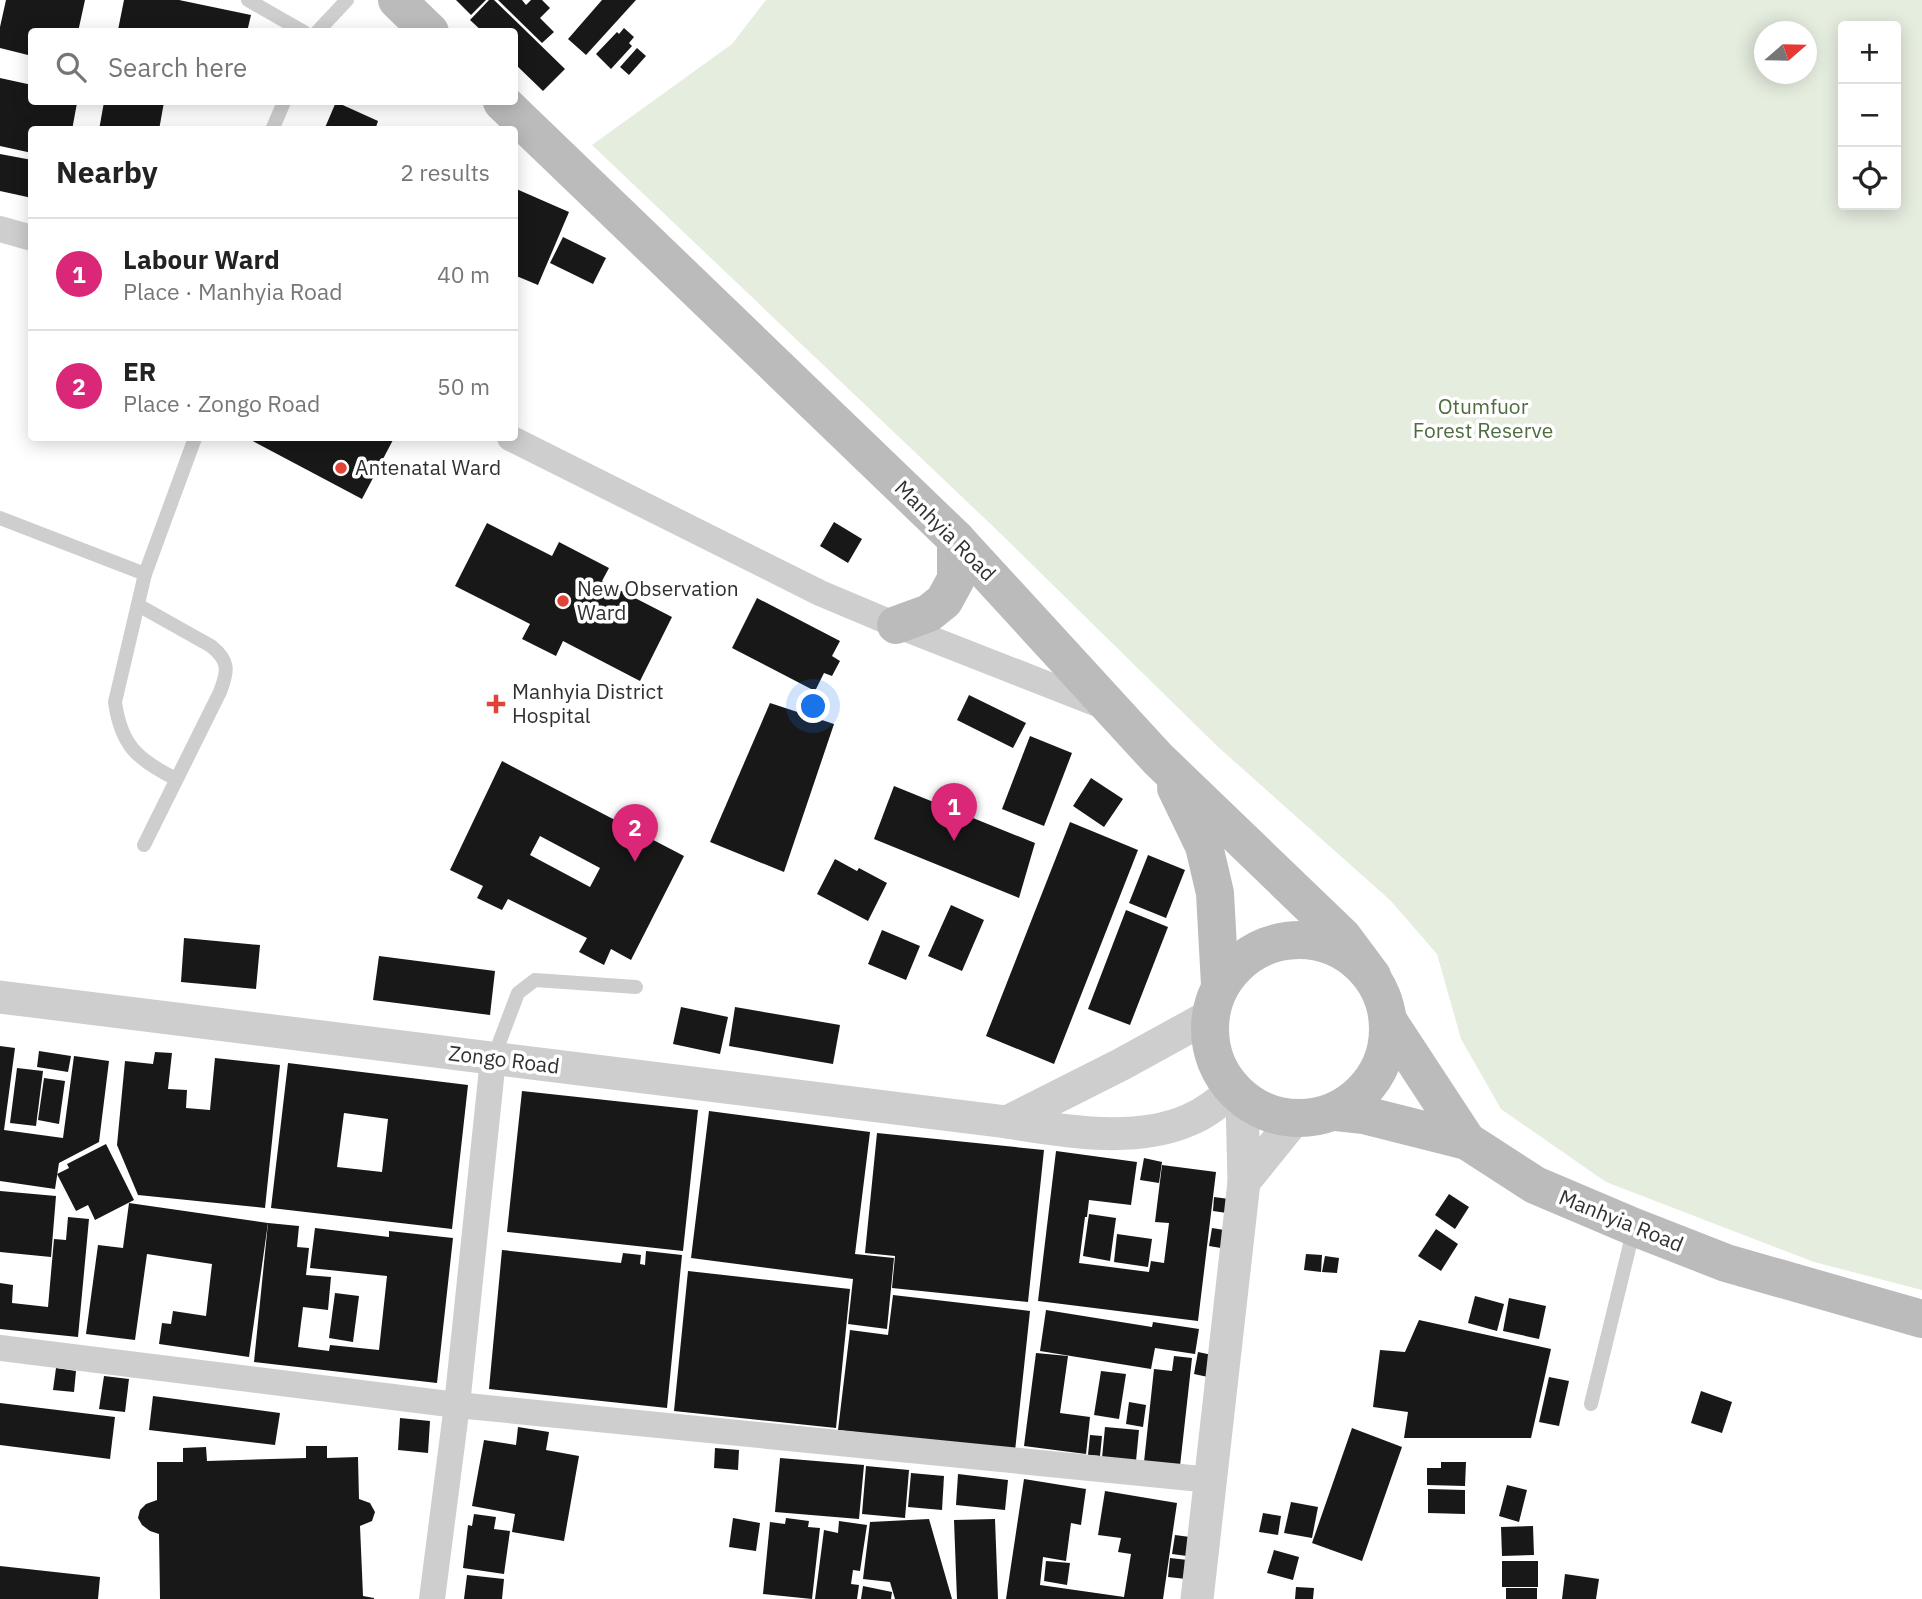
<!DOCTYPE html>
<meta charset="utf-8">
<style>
body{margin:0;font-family:"IBM Plex Sans",sans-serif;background:#f2f2f2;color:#222}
.controls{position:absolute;right:21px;top:21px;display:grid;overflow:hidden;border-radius:7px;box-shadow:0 4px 18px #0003}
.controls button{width:63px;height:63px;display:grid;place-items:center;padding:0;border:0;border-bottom:2px solid #e0e0e0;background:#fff;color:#222;font:35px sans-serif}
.compass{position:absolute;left:1754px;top:21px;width:63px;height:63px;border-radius:50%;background:#fff;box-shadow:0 4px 18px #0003;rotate:70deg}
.you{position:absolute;left:814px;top:707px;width:24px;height:24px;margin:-18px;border:5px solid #fff;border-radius:50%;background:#1a73e8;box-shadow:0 0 0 10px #1a73e833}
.badge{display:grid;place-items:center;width:46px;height:46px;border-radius:50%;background:#db2777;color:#fff;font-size:23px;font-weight:700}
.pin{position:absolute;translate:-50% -58px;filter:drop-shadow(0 2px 4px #0008)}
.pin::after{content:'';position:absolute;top:37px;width:24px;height:21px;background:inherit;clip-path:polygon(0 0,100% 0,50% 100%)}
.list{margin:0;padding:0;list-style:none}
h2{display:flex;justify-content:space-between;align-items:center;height:91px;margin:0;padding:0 28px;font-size:30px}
h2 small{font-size:23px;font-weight:400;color:#767676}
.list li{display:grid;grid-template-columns:46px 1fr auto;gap:21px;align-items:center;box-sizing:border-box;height:112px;padding:0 28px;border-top:2px solid #e0e0e0}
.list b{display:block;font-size:26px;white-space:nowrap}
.list p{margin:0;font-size:23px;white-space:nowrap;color:#767676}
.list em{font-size:23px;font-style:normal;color:#767676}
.icon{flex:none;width:38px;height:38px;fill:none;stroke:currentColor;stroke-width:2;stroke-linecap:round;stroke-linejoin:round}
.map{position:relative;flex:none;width:1922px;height:1599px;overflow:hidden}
.search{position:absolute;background:#fff;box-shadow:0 4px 18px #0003;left:28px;top:28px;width:490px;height:77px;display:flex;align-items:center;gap:18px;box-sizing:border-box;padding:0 24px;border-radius:7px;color:#767676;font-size:26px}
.panel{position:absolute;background:#fff;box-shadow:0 4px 18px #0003;left:28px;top:126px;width:490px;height:315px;border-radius:7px}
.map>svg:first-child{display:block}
</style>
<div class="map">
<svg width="1922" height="1599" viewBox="0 0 1922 1599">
<rect width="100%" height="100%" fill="#fff"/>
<path fill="#e5eddf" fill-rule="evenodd" d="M766,0h1156v1290l-108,-28 -208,-80 -105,-73 -40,-70 -24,-85 -47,-54 -173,-154 -216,-212 -409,-389 140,-101zM1843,26h53v179h-53zM1764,32h42v42h-42z"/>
<g fill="#181818" fill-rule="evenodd">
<polygon points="6,0 85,0 78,32 32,32 32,56 0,48 0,27"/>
<polygon points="124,0 179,0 251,15 247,32 125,32 118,30"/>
<polygon points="456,0 486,0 471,15"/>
<polygon points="489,0 494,0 565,69 543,91 514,63 514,32 483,32 470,20"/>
<polygon points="498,0 522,0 526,5 531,0 542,0 550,8 540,18 554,32 542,43"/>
<polygon points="602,0 636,0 586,55 568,39"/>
<polygon points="624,28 634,37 629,43 632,46 611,69 596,54 617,32 619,34"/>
<polygon points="637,48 646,56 629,75 620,67"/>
<polygon points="0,78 32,85 32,102 77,103 72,130 32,130 32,153 0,146"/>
<polygon points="104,102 164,102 159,130 99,130"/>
<polygon points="336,102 378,121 375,130 324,130"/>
<polygon points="0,154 32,160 32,198 0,191"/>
<polygon points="514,188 569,212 538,285 514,275"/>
<polygon points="563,237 606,258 593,284 550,263"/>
<polygon points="247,438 394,438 362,499"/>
<polygon points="834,522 862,539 848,563 820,546"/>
<polygon points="487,523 552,556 559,542 609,568 602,581 672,617 640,681 563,641 556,656 522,639 530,624 455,586"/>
<polygon points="757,598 840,641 832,656 840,661 832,676 824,673 815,691 732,648"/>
<polygon points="969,695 1026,723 1013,748 957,720"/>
<polygon points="770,703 834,724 784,872 710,842"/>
<polygon points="1030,736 1072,753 1044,826 1002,809"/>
<path d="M502,761l182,95 -53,104 -20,-11 -7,16 -25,-13 8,-14 -79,-39 -6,11 -25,-12 6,-12 -33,-16zM540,836l60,32 -10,19 -60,-32z"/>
<polygon points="1091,778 1123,799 1104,827 1073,806"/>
<polygon points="894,786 1035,843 1019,898 874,839"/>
<polygon points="1070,822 1138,850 1054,1064 986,1036"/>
<polygon points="1148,855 1185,870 1166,918 1129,903"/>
<polygon points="835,859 857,871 859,868 887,883 868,921 817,894"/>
<polygon points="951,905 984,920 962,971 928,956"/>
<polygon points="1126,910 1168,927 1130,1025 1088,1009"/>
<polygon points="882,930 920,946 906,980 868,964"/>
<polygon points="184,938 260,945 256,989 181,982"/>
<polygon points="379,956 495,971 490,1015 373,1000"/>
<polygon points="681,1007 728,1017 720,1054 673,1044"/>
<polygon points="735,1007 840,1025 833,1064 729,1046"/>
<polygon points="0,1046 15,1048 4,1130 63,1138 74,1056 109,1061 99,1142 59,1163 55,1189 0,1181"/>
<polygon points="39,1051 71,1056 68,1072 37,1067"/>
<polygon points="155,1052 172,1053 168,1089 187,1090 186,1108 210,1110 215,1058 280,1065 265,1208 138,1195 117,1145 125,1061 153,1064"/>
<path d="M288,1063l180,22 -16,144 -181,-21zM344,1113l44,6 -6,53 -45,-5z"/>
<polygon points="17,1068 43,1071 36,1126 10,1123"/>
<polygon points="44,1078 65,1081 59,1124 38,1120"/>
<polygon points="522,1091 698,1110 683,1251 507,1232"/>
<polygon points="709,1111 870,1132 855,1254 894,1258 887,1329 848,1324 853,1279 691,1258"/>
<polygon points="877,1133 1044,1150 1028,1302 892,1288 895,1256 865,1253"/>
<polygon points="106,1144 134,1200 95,1220 88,1205 76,1211 57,1174 69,1168 67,1164"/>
<polygon points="1056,1151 1137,1162 1131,1205 1089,1200 1087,1217 1085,1217 1079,1263 1149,1272 1151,1261 1164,1263 1169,1223 1155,1222 1162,1165 1216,1172 1198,1321 1038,1301"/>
<polygon points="1144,1158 1162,1162 1159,1183 1140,1180"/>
<polygon points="0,1191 56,1196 51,1257 0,1252"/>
<polygon points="1449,1194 1469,1207 1455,1229 1435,1215"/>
<polygon points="1214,1197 1229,1199 1227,1213 1213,1211"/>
<polygon points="129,1203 268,1223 249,1357 159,1344 162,1323 171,1324 173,1311 206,1316 212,1264 147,1254 135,1340 86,1334 98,1245 123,1248"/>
<polygon points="1089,1214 1116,1218 1110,1261 1083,1256"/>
<polygon points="68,1217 89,1219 78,1337 0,1329 0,1283 13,1285 12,1303 48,1307 54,1239 66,1240"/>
<polygon points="268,1223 299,1226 297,1247 309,1248 306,1275 331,1277 328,1310 303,1307 298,1347 329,1351 330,1345 379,1350 387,1276 310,1268 315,1228 389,1237 389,1231 453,1238 437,1383 254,1362"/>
<polygon points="1212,1228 1224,1230 1221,1248 1209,1246"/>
<polygon points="1436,1229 1458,1244 1441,1271 1418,1256"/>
<polygon points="1117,1234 1152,1239 1148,1267 1114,1262"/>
<polygon points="502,1250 621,1263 623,1253 641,1255 640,1264 645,1265 646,1251 682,1255 667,1408 489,1389"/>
<polygon points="1306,1254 1322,1255 1321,1272 1304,1270"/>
<polygon points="1325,1256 1339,1258 1337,1273 1322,1272"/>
<polygon points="688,1271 850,1289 836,1428 674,1411"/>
<polygon points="335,1293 359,1296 353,1342 329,1338"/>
<polygon points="893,1295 1030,1311 1015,1451 838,1430 850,1330 888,1335"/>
<polygon points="1475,1296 1504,1304 1497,1331 1468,1323"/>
<polygon points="1509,1298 1546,1306 1539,1339 1503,1331"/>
<polygon points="1046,1310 1152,1327 1153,1322 1199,1329 1195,1354 1155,1348 1151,1369 1040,1351"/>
<polygon points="1419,1320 1551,1349 1531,1438 1404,1438 1408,1412 1373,1407 1380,1350 1405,1352"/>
<polygon points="1198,1352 1212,1355 1208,1377 1194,1374"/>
<polygon points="1036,1353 1068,1356 1060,1413 1090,1417 1086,1454 1024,1446"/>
<polygon points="1174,1356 1192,1358 1180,1466 1144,1462 1154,1369 1172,1371"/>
<polygon points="56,1368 76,1371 74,1392 53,1390"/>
<polygon points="1101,1371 1126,1374 1119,1419 1094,1415"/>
<polygon points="104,1376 129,1379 125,1412 99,1409"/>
<polygon points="1549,1377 1569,1381 1559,1426 1539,1422"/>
<polygon points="1701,1391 1732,1402 1722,1433 1691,1423"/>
<polygon points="153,1396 280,1413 275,1445 149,1430"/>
<polygon points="1129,1402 1146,1405 1143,1427 1126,1424"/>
<polygon points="0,1403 115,1417 110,1459 0,1445"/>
<polygon points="400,1418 430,1421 428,1453 398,1450"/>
<polygon points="518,1427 549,1432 546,1450 579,1456 564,1541 512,1532 515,1514 472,1506 484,1440 516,1445"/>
<polygon points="1105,1427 1139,1430 1136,1461 1102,1458"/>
<polygon points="1352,1428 1402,1447 1362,1561 1312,1543"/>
<polygon points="1090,1435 1102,1436 1100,1456 1088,1455"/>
<polygon points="306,1446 327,1446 327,1458 358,1457 359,1499 370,1503 375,1512 372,1521 360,1526 363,1596 374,1598 374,1599 160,1599 159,1534 150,1531 142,1525 138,1518 140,1510 146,1504 157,1500 157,1462 183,1462 183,1448 206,1447 207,1461 306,1458"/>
<polygon points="715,1448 739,1450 738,1470 714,1468"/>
<polygon points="780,1458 864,1465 859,1519 775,1512"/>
<polygon points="1441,1462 1466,1462 1465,1486 1427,1485 1427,1468 1441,1468"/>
<polygon points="866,1466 909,1470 905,1518 862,1514"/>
<polygon points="911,1473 944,1476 942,1510 908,1507"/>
<polygon points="958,1474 1008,1480 1005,1510 956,1505"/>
<polygon points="1024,1479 1086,1489 1081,1525 1071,1523 1066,1561 1043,1557 1040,1585 1124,1597 1131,1554 1118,1552 1121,1538 1098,1535 1105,1491 1177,1503 1163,1599 1006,1599"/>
<polygon points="1507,1485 1527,1490 1519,1522 1499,1516"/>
<polygon points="1428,1489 1465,1490 1465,1514 1428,1513"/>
<polygon points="1291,1502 1318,1507 1312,1538 1284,1533"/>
<polygon points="1263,1513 1281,1516 1278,1535 1259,1532"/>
<polygon points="474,1514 496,1517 494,1529 510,1531 504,1574 463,1568 468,1525 472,1526"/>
<polygon points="733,1518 760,1523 756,1551 729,1547"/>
<polygon points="786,1518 809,1521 808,1527 820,1528 812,1599 763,1594 770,1522 785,1524"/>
<polygon points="929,1519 952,1599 895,1599 890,1582 863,1579 870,1522"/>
<polygon points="995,1519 998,1599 957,1599 954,1520"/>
<polygon points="839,1521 867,1525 860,1571 853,1570 851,1584 859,1585 857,1599 815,1599 824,1530 838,1533"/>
<polygon points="1533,1526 1534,1555 1502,1556 1501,1527"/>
<polygon points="1175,1535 1190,1537 1187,1556 1172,1554"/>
<polygon points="1274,1550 1299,1557 1293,1580 1267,1573"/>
<polygon points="1170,1558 1188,1560 1186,1579 1168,1577"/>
<polygon points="1046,1561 1070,1563 1067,1585 1044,1581"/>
<rect x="1502" y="1561" width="36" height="26"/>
<polygon points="0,1566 100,1577 98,1599 0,1599"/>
<polygon points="1565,1574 1599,1579 1596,1599 1562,1599"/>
<polygon points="467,1575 504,1579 502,1599 464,1599"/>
<polygon points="863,1586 892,1592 891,1599 861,1599"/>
<polygon points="1296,1587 1314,1588 1313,1599 1295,1599"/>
<rect x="1506" y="1588" width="31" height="11"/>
</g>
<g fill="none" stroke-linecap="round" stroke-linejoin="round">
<g stroke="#cecece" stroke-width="14">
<polyline points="248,0 304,32"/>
<polyline points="317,32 347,0"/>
<polyline points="272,130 284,102"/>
<polyline points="0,518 145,574"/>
<path d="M138,605l73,41c19,15 17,25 9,46l-76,153"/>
<path d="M176,779c-38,-19 -55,-33 -61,-77l30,-128 50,-136"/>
<polyline points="493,1059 518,993 535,980 636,987"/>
<polyline points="1591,1404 1634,1228"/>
</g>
<g stroke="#cecece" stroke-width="26">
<polyline points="0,229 32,238"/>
<polyline points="510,438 820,593 896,625 1105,707"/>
<polyline points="0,1348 457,1405 1211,1480"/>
<polyline points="432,1599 457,1405 493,1059"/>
</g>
<g stroke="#cecece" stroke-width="33">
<path d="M0,997l1007,125c57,9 127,22 182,-2 17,-7 30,-18 44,-30"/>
<polyline points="1007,1122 1122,1064 1211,1015"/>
<polyline points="1244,1182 1294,1120"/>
<polyline points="1197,1599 1244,1182 1242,1099"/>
</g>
<g stroke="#bbb" stroke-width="38">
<polyline points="397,0 430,32"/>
<polyline points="502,102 956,539 1158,759 1343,937 1372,976"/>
<polyline points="896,625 929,613 944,601 956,579 956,539"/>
<polyline points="1176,788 1204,846 1215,893 1220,985"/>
<circle cx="1299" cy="1029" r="89"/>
<polyline points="1389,1022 1467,1141 1535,1185 1634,1227 1726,1263 1922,1319"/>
<polyline points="1336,1112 1364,1115 1467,1141"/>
</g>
</g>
<g fill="#e14339" stroke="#fff" stroke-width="2.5">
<circle cx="341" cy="468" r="7"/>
<circle cx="563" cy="601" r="7"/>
<path d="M492.5 693.5h7v7h7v7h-7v7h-7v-7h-7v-7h7z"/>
</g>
<g text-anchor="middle" stroke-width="7" stroke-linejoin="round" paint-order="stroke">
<g font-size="21" fill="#4e6c3e" stroke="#fff">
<text x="1483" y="414">Otumfuor<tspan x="1483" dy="24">Forest Reserve</tspan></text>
</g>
<g font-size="21" fill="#313131" stroke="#fff" text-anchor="start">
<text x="355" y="475">Antenatal Ward</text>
<text x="577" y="596">New Observation<tspan x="577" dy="24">Ward</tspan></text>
<text x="512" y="699">Manhyia District<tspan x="512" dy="24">Hospital</tspan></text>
</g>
<g font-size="21" fill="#313131" stroke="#fff">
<text transform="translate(945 531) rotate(45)" y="7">Manhyia Road</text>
<text transform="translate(504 1060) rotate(7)" y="7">Zongo Road</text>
<text transform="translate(1621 1221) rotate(22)" y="7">Manhyia Road</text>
</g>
</g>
</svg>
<div class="controls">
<button>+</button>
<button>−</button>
<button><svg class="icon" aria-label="locate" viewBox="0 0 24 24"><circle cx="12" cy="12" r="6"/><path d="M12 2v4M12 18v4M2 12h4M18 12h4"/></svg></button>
</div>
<svg class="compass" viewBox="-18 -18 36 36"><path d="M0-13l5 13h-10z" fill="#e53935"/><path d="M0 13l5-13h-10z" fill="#767676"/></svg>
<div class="you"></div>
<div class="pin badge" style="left:954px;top:841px">1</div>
<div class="pin badge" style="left:635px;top:862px">2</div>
<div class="search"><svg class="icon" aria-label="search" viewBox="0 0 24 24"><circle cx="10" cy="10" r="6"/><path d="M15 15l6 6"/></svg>Search here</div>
<section class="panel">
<h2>Nearby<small>2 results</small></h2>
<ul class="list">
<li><span class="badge">1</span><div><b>Labour Ward</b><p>Place · Manhyia Road</p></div><em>40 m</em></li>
<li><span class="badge">2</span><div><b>ER</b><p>Place · Zongo Road</p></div><em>50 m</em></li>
</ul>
</section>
</div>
